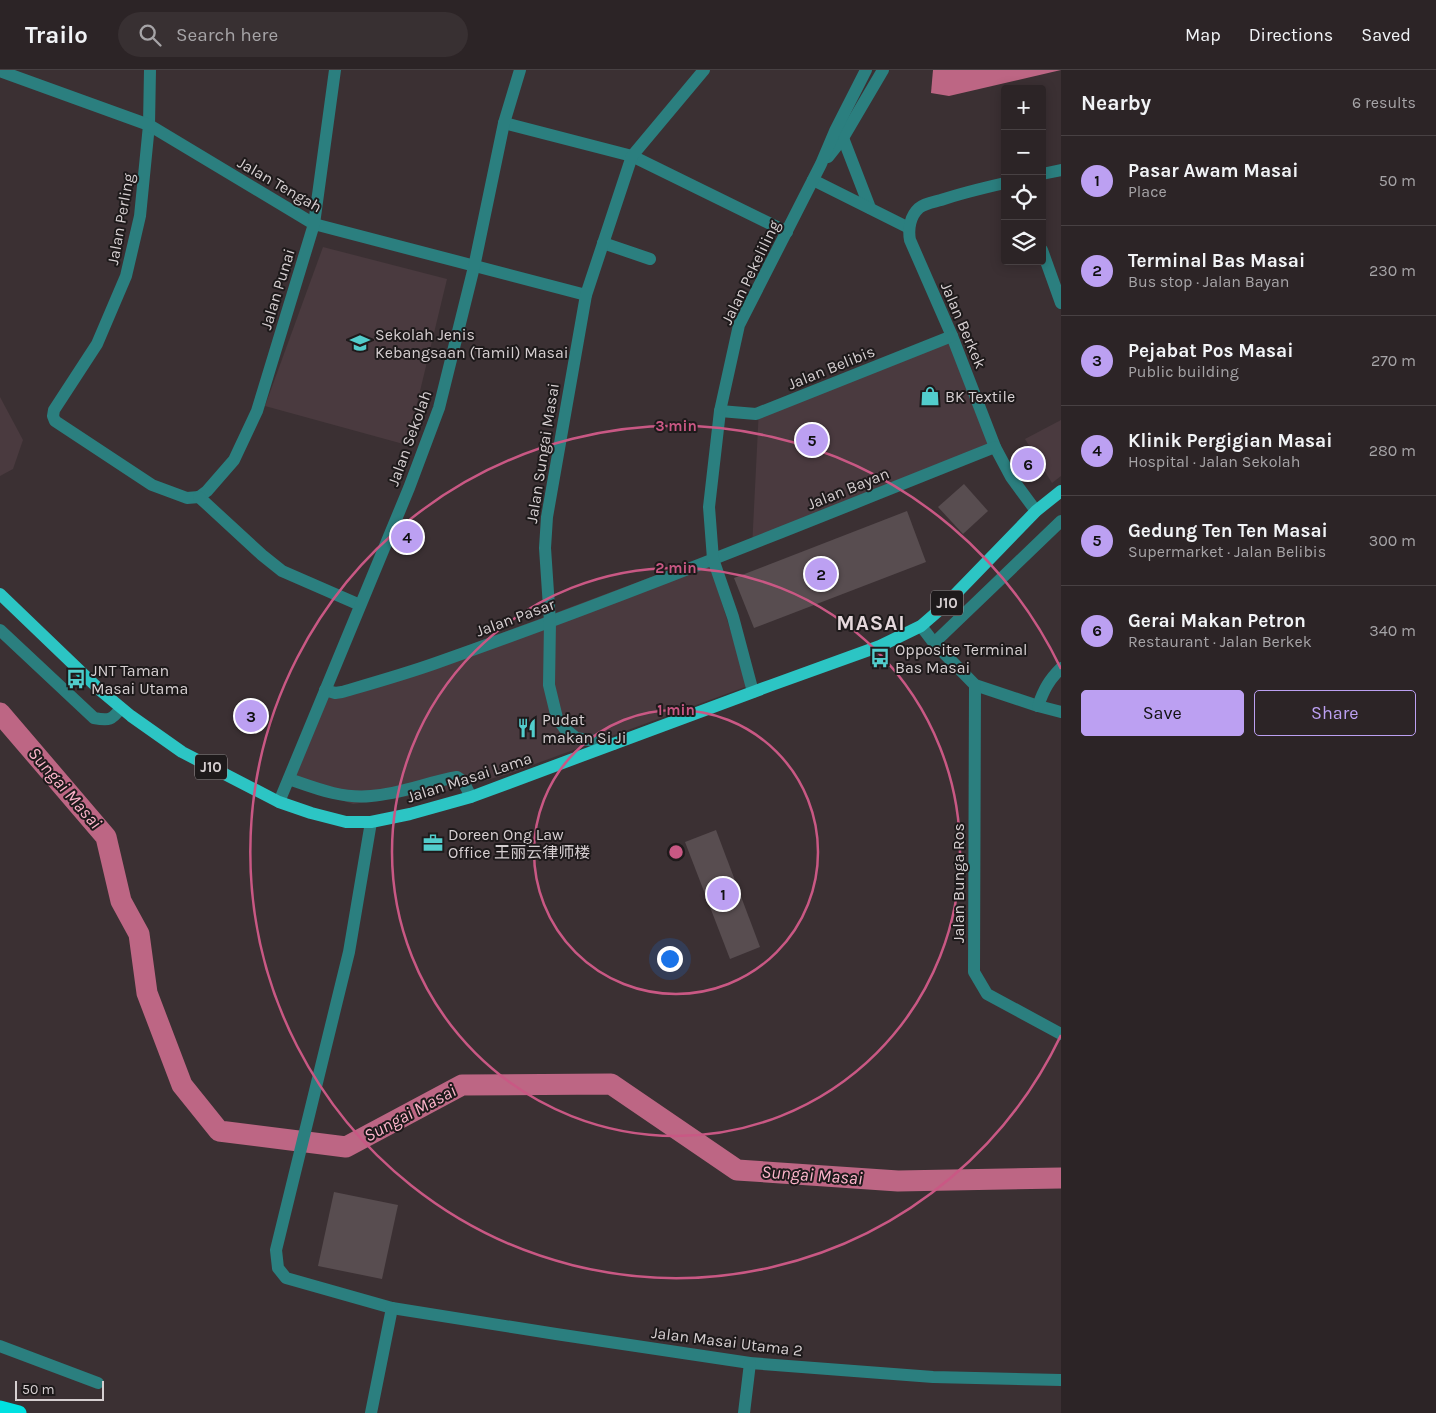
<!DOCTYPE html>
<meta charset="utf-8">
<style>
body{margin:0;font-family:Karla,"Noto Sans SC",sans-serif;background:#383032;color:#f1f3f6}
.controls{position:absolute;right:15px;top:15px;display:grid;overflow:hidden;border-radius:5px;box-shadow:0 2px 12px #0003}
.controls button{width:45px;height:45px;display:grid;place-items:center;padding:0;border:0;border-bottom:1px solid #484143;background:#2c2426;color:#f1f3f6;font:25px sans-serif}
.scale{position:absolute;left:15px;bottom:12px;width:89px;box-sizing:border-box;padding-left:5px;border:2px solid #d6cfd1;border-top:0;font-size:14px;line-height:18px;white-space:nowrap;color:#d6cfd1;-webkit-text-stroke:4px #1e1a1b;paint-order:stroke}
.you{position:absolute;left:669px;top:888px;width:18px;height:18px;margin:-12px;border:4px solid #fff;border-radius:50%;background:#1a73e8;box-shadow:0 0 0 8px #1a73e833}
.badge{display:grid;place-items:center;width:32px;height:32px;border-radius:50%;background:#bca0f2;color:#111;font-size:16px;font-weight:700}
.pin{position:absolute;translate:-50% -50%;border:2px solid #fff;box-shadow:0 1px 5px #0006}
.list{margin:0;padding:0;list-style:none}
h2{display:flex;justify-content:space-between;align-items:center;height:65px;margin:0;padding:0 20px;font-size:21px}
h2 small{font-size:16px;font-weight:400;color:#a6a4a7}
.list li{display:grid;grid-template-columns:32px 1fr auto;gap:15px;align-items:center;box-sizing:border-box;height:90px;padding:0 20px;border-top:1px solid #484143}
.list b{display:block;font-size:19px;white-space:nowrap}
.list p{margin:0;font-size:16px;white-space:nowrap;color:#a6a4a7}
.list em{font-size:16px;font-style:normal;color:#a6a4a7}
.actions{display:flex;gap:10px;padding:15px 20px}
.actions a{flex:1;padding:11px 0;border:1px solid #bca0f2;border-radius:5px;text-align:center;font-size:18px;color:#bca0f2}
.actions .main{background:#bca0f2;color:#111}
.icon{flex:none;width:28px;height:28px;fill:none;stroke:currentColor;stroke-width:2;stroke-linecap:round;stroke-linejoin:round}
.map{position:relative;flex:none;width:1061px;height:1343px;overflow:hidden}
header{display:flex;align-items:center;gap:30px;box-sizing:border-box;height:70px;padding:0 25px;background:#2c2426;border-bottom:1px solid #484143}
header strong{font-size:24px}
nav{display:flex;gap:28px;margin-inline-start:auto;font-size:18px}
.search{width:350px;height:45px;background:#383032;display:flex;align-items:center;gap:12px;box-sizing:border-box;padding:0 18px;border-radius:28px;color:#a6a4a7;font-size:19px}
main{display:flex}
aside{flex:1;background:#2c2426}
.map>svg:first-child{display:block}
</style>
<header>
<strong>Trailo</strong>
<div class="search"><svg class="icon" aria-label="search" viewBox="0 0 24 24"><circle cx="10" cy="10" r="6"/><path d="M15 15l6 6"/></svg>Search here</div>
<nav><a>Map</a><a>Directions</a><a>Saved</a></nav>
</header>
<main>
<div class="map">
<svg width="1061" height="1343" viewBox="0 0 1061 1343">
<rect width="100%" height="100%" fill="#3b3033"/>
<g fill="#4a3a3f">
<polygon points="323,177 447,209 407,375 265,336"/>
<polygon points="946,264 993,382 752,478 759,338"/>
<polygon points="0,327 23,370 13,399 0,406"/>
<polygon points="1061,350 1061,406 1052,413 1025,369"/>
<polygon points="707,486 748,616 505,705 446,721 353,734 292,714 331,617 340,618 432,589"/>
</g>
<polygon fill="#bd6684" points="933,0 1061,0 949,26 931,23"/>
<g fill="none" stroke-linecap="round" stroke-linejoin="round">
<polyline stroke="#bd6684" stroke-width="21" points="0,643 106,767 121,831 139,864 147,923 182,1015 219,1061 346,1077 462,1015 611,1014 737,1100 898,1111 1061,1108"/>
</g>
<g fill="#584d50">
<polygon points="964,414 988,441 963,464 938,437"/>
<polygon points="907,441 926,492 754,558 734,508"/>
<polygon points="716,760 760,877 730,889 685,772"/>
<polygon points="334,1122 398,1135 382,1209 318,1196"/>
</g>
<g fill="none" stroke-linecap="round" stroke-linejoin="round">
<g stroke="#2b7f7f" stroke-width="12">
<polyline points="150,0 149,55 140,146 126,206 97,274 54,340 53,346 55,351 152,415 187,428 199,427"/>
<polyline points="0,1 149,55 314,154 586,225"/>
<polyline points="504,53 632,86 787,162"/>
<polyline points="843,68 870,138"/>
<polyline points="828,87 843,68 883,0"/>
<polyline points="1042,104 1061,100"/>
<polyline points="813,110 909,158"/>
<path d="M1005,113c-22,5 -43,10 -64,17 -7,2 -16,3 -22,8 -9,8 -11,21 -9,32l42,96 43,111 16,30 25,34"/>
<polyline points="603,173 650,189"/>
<polyline points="1042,180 1061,233"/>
<polyline points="720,341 756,344 952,266"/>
<polyline points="199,427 207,421 234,390 257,341 314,154 335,0"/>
<polyline points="199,427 262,485 282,501 360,535"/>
<polyline points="921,556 934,573 975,615 1038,636 1061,642"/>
<path d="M0,560l94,88c15,3 18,2 27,-10"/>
<polyline points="934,573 1061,451"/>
<polyline points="975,615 974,902 987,924 1061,964"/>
<path d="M325,620l10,3 7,-1c31,-9 63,-18 94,-29 188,-66 373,-142 559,-216"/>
<polyline points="753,622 733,547 713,489 709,437 720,341 739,255 821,94 835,61 866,0"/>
<path d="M1038,636c6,-17 11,-26 23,-38"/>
<polyline points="614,674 576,668 565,659 557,648 549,615 550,552 545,478 547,447 586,225 632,86 704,0"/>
<path d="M289,709c26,9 53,20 82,17 30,-2 57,-14 86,-19l6,4 8,16"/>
<polyline points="279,732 409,418 439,338 474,197 504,53 520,0"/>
<polyline points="371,752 349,882 276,1180 278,1198 286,1208 392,1238 556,1264 750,1293 933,1307 1061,1310"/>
<polyline points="0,1276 98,1313"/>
<polyline points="371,1343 392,1238"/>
<polyline points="744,1343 750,1293"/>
</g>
<polyline stroke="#2cc5c4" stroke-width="12" points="0,524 101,621 131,646 182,682 279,732 311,743 346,752 371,752 410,744 471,727 772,615 880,576 921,556 944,536 1036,441 1061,421"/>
<polyline stroke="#00e1e1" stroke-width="15" points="0,1338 19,1343"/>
</g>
<g fill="none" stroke="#c95884" stroke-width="2.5">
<circle cx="676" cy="782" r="142"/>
<circle cx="676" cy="782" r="284"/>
<path d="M1061 965A426 426 0 1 1 1061 599"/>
</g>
<defs>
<symbol id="school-bare" viewBox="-9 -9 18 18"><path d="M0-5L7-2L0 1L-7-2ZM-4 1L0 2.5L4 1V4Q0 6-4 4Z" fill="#52cdcc" stroke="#1e1a1b" stroke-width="2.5" paint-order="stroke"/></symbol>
<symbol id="shop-bare" viewBox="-9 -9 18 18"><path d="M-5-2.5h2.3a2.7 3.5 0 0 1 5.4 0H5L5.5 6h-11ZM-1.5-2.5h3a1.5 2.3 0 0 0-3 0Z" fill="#52cdcc" stroke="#1e1a1b" stroke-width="2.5" paint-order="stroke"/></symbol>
<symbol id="bus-bare" viewBox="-9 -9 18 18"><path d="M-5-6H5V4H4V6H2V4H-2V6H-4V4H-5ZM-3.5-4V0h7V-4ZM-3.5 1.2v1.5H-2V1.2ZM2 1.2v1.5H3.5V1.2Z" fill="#52cdcc" stroke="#1e1a1b" stroke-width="2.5" paint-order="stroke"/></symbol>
<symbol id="restaurant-bare" viewBox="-9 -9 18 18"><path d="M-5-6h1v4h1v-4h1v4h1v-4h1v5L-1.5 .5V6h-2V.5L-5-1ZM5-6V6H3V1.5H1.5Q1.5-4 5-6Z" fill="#52cdcc" stroke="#1e1a1b" stroke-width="2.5" paint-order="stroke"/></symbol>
<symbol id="office-bare" viewBox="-9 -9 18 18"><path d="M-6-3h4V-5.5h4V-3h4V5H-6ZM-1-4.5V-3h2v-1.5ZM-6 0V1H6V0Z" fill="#52cdcc" stroke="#1e1a1b" stroke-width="2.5" paint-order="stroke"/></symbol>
</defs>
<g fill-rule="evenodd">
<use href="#school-bare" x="346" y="259" width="28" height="28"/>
<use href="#shop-bare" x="916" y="312" width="28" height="28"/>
<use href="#bus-bare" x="866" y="574" width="28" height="28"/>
<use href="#bus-bare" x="62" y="595" width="28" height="28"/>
<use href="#restaurant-bare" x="513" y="644" width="28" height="28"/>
<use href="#office-bare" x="419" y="759" width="28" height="28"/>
</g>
<g text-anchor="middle" stroke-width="4" stroke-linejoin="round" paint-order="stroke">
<g fill="#1e1a1b" stroke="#9f999a" stroke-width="1">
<rect x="931" y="520.5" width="32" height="25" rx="4"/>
<rect x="195" y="684.5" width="32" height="25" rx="4"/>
</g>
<g font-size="15" font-weight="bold" fill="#d6cfd1">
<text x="947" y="538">J10</text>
<text x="211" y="702">J10</text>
</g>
<g font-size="16" fill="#d6cfd1" stroke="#1e1a1b">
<text transform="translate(280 114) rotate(30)" y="6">Jalan Tengah</text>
<text transform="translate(120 149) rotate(-80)" y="6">Jalan Perling</text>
<text transform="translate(750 202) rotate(-64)" y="6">Jalan Pekeliling</text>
<text transform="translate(277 219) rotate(-73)" y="6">Jalan Punai</text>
<text transform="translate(964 255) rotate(67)" y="6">Jalan Berkek</text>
<text transform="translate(831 297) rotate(-22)" y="6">Jalan Belibis</text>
<text transform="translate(409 368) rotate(-70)" y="6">Jalan Sekolah</text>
<text transform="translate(542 383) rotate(-81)" y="6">Jalan Sungai Masai</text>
<text transform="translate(848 418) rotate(-22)" y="6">Jalan Bayan</text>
<text transform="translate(515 547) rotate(-20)" y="6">Jalan Pasar</text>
<text transform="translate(469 707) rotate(-18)" y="6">Jalan Masai Lama</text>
<text transform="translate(958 813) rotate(-90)" y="6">Jalan Bunga Ros</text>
<text transform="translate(727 1271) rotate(7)" y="6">Jalan Masai Utama 2</text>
</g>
<g font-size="16" fill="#d6cfd1" stroke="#1e1a1b" text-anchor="start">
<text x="375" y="270">Sekolah Jenis<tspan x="375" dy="18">Kebangsaan (Tamil) Masai</tspan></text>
<text x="945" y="332">BK Textile</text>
<text x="895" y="585">Opposite Terminal<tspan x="895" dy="18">Bas Masai</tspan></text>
<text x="91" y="606">JNT Taman<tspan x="91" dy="18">Masai Utama</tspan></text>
<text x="542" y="655">Pudat<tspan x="542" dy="18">makan Si Ji</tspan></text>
<text x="448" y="770">Doreen Ong Law<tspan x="448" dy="18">Office 王丽云律师楼</tspan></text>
</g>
<g font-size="18" font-style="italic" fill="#fcb4ca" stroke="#1e1a1b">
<text transform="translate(65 718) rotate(49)" y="6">Sungai Masai</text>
<text transform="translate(410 1043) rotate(-28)" y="6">Sungai Masai</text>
<text transform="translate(812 1105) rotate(4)" y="6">Sungai Masai</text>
</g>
<g font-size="21" font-weight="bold" letter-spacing="1" fill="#e5d8dc" stroke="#1e1a1b">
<text x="871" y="560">MASAI</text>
</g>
</g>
<circle cx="676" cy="782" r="8" fill="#c95884" stroke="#1e1a1b" stroke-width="2.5"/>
<g font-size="15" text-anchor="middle" font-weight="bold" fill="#c95884" stroke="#1e1a1b" stroke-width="4" stroke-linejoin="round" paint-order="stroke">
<text x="676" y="361">3 min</text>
<text x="676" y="503">2 min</text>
<text x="676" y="645">1 min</text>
</g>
</svg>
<div class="controls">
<button>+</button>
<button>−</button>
<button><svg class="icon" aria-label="locate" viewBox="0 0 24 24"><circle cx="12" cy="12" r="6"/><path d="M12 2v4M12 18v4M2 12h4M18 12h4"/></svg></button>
<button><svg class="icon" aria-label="layers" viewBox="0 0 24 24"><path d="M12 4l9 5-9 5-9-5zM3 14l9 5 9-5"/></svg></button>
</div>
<div class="scale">50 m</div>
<div class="you"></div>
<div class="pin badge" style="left:723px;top:824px">1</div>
<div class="pin badge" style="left:821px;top:504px">2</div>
<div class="pin badge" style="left:251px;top:646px">3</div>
<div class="pin badge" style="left:407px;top:467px">4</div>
<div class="pin badge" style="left:812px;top:370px">5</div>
<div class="pin badge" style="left:1028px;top:394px">6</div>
</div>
<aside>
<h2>Nearby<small>6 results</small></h2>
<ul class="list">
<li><span class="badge">1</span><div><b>Pasar Awam Masai</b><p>Place</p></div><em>50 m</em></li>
<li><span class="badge">2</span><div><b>Terminal Bas Masai</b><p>Bus stop · Jalan Bayan</p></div><em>230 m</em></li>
<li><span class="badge">3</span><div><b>Pejabat Pos Masai</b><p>Public building</p></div><em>270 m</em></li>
<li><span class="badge">4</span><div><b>Klinik Pergigian Masai</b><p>Hospital · Jalan Sekolah</p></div><em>280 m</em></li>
<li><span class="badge">5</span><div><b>Gedung Ten Ten Masai</b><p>Supermarket · Jalan Belibis</p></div><em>300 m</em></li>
<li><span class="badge">6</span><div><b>Gerai Makan Petron</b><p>Restaurant · Jalan Berkek</p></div><em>340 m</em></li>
</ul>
<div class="actions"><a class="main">Save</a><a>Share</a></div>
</aside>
</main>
